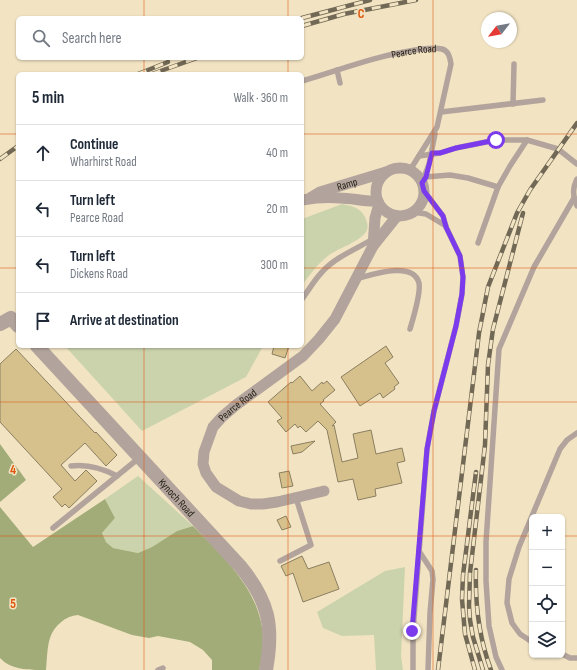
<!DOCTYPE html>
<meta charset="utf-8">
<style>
body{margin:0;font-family:"Sofia Sans Condensed",sans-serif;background:#f2f2f3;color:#1f2937}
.controls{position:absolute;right:12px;bottom:12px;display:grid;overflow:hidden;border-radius:6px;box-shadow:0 1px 3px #0004}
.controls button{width:36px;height:36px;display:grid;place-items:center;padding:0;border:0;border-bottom:1px solid #e0e1e3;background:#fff;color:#1f2937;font:20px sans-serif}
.compass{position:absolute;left:481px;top:12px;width:36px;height:36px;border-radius:50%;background:#fff;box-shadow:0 1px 3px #0004;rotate:239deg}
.stop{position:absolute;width:12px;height:12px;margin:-9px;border:3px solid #7c3aed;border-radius:50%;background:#fff}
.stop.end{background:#7c3aed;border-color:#fff;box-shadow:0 1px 4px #0008}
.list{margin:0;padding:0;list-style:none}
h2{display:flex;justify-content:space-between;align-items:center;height:52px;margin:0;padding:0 16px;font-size:17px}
h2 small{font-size:13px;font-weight:400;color:#747a83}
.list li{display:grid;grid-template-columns:26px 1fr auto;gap:12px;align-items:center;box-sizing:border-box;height:56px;padding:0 16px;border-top:1px solid #e0e1e3}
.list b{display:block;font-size:15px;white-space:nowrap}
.list p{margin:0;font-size:13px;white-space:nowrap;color:#747a83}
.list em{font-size:13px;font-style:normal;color:#747a83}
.icon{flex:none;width:22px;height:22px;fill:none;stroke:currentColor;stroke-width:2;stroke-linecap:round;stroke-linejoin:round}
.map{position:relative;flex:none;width:577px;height:670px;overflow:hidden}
.search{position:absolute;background:#fff;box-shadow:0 1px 3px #0004;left:16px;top:16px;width:288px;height:44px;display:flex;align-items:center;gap:10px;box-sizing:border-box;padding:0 14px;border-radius:6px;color:#747a83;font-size:15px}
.panel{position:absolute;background:#fff;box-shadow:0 1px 3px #0004;left:16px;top:72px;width:288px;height:276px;border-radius:6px}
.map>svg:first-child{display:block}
</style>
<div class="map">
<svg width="577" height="670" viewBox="0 0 577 670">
<rect width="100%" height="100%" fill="#f2e4c3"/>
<g fill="#cbd3ad">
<path d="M342,204c9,2 18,3 23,13 2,5 4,10 1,15 -7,10 -27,16 -37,23 -11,8 -19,20 -27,30v-66z"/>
<polygon points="65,346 263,346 246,377 142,431"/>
<polygon points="138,476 193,526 177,531 152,547 138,553 113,548 106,542 102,533 115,518 105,499"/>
<polygon points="405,567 401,656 403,670 376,670 374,635 342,636 323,628 317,612 385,571"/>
</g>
<g fill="#a2ac78">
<polygon points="0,444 26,480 0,502"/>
<path d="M105,499l10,19 -13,15 4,9 7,6 25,5 14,-6 25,-16 16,-5c40,40 84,81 66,144h-47v-10l-9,-10 -13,-8 -32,-6 -9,2 -17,-3 -54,-20c-13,1 -24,11 -28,23 -3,9 -3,22 -4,32 -18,0 -35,0 -46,-12v-151l33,40z"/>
</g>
<g fill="#d6c18d" stroke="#8b7f61">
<polygon points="274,346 289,346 285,358 272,354"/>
<polygon points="386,346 393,357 385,363 399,383 394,387 395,389 383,398 380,393 360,406 341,377"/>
<polygon points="16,349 95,433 96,432 117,455 106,466 85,443 61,465 75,481 86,470 97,481 69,508 65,504 62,507 53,497 62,489 0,422 0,364"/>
<polygon points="300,376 312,391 322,382 323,384 327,381 335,390 323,400 324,401 320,404 336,422 332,426 334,425 342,462 358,458 353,434 371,430 376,454 402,448 405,461 397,463 402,483 375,489 376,496 358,500 353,479 338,482 327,430 318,421 306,432 300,426 298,428 295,424 286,432 277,421 282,418 268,402 291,382 292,383"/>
<polygon points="315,441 302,452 293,454 291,446"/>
<polygon points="289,471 293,486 282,488 279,473"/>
<polygon points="286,516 291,527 282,530 277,520"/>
<polygon points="302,556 308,569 329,562 339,589 303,602 293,573 286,576 281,566"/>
</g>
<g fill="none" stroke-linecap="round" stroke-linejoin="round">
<g stroke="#b2a49c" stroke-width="5.5">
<polyline points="337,70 340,83"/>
<path id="s1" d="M302,81c38,-11 73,-25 113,-31 8,-1 19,-3 27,-1 7,2 8,9 9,15l-14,63 -27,43"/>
<polyline points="513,104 514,64"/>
<polyline points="441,112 543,100"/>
<polyline points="419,156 440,153 456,148 496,140 527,140 558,149 577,164"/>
<polyline points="425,177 450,175 468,178 498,187"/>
<path d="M577,179c-5,10 -4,17 0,27"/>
<polyline points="422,183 429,164 435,134"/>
<polyline points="413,212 426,214 446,226"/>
<polyline points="478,243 498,187 510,166 527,140"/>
<path d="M356,279c15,-4 57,-19 63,4 2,10 -6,36 -9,46"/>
<path d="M302,299c7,-9 12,-19 21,-28 13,-14 33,-22 50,-32"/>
<path d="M71,466c17,-2 31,2 46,10"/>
<polyline points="53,528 139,458"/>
<polyline points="419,551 432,571 433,579 430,613 428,670"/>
<polyline points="280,561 311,545 296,498"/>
<polyline points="532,642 520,634 512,623 507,603 509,579 519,547 560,449 567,440 577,433"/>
<polyline points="562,654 570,658 577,658"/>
<polyline points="158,670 163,668"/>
<polyline points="413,670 413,631 427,449 434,411 456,326 462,294 463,277 460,256 446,227 443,216 424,191"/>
<polyline points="502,670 496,657 489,626 486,581 486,542 499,349 534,267 574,198"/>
</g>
<g stroke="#b2a49c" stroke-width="11">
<circle cx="400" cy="192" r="24"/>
<path id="s2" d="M310,198l10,-6 66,-20"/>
<path d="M302,200c12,-2 26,-3 38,-2 13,0 24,4 38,3"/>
<polyline points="373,246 375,218 379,204"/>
<path id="s3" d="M324,491l-47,11 -14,2h-12l-12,-3 -23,-14 -10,-14 -3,-9 1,-12 9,-25 9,-10 14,-12 67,-49 16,-17 16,-20 38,-73 24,-30"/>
</g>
<g stroke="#b2a49c" stroke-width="14">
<polyline points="0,324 11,318 18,326"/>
<path id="s4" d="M37,346l203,220c29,35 34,60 26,104"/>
</g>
<defs>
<g id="rail">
<polyline points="302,18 370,0"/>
<polyline points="302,26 344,14 416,0"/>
<polyline points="138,74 168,62"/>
<polyline points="152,74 197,58"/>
<polyline points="0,159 18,146"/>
<path d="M476,570c-1,34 3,68 15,100"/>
<polyline points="438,670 479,333 488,287 517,213 530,190 577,123"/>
<polyline points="475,670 465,634 462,599 463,575 476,472"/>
<polyline points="483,670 473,637 470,620 469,606 470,573 485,445 488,365 493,329 523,213"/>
</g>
</defs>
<use href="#rail" stroke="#716955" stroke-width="4.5"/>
<use href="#rail" stroke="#f2e4c3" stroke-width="3" stroke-dasharray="9" stroke-linecap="butt"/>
</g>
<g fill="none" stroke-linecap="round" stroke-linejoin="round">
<polyline stroke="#7c3aed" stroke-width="5" points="412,631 427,449 434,411 456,326 462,294 463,277 460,256 446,227 443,216 424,191 422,183 426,177 432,153 440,153 456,148 496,140"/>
</g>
<path fill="none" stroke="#de560c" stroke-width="1" stroke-opacity="0.55" d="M144,0v18M288,0v18M433,0v670M144,58v16M288,58v16M0,134h18M302,134h275M0,268h18M302,268h275M144,346v324M288,346v324M0,402h577M0,536h532M562,536h15"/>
<g text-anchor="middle" stroke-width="3" stroke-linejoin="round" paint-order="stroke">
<g font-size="11" fill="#231e12" stroke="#f2e4c3">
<text dy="4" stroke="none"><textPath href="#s1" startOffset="116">Pearce Road</textPath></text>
<text dy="4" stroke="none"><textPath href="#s2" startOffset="40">Ramp</textPath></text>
<text dy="4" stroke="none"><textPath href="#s3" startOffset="212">Pearce Road</textPath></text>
<text dy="4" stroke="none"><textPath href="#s4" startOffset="206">Kynoch Road</textPath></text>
</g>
</g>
<g font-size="13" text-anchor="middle" font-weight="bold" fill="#de560c" stroke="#f2e4c3" stroke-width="3" stroke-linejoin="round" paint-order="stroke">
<text x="361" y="18">C</text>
<text x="13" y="474">4</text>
<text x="13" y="608">5</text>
</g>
</svg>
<div class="controls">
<button>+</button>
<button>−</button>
<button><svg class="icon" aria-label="locate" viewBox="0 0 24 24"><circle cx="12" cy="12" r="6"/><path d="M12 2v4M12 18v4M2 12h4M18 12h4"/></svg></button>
<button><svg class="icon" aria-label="layers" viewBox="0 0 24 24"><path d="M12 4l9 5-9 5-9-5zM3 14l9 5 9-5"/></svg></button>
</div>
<svg class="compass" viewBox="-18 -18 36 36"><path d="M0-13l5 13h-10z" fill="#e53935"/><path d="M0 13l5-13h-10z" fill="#747a83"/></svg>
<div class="stop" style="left:496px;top:140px"></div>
<div class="stop end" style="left:412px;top:631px"></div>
<div class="search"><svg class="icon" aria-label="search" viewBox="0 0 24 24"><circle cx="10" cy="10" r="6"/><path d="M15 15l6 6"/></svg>Search here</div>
<section class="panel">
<h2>5 min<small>Walk · 360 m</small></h2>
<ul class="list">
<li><svg class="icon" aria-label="ahead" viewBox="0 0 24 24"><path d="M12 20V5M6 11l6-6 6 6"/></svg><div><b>Continue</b><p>Wharhirst Road</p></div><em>40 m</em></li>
<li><svg class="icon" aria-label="left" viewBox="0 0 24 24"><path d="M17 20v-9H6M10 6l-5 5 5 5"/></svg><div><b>Turn left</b><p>Pearce Road</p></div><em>20 m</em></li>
<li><svg class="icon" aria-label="left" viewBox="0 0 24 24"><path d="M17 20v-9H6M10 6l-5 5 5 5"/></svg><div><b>Turn left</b><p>Dickens Road</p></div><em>300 m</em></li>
<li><svg class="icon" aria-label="arrive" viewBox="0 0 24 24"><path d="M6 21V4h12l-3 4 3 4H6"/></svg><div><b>Arrive at destination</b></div></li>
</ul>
</section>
</div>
